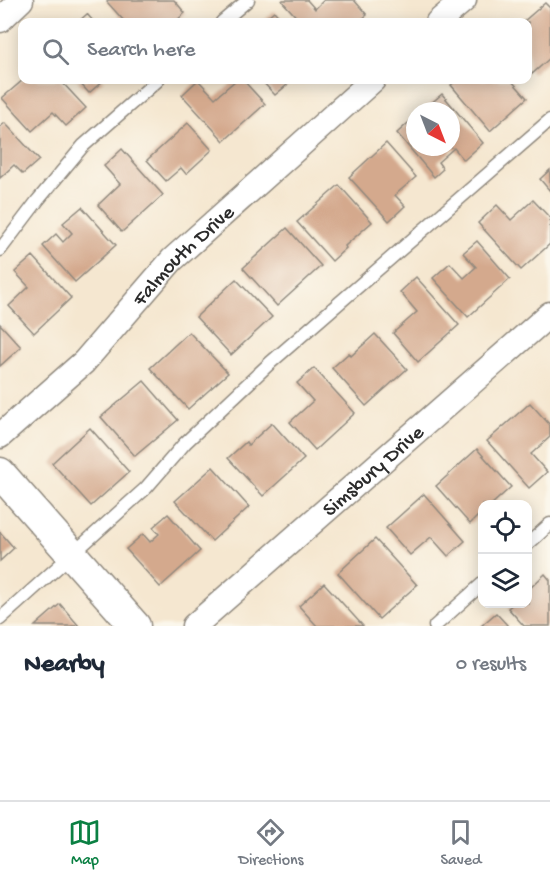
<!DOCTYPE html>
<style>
body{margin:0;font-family:"Gochi Hand",sans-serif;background:#f6f6f7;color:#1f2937}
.controls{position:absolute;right:18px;bottom:18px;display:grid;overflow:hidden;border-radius:12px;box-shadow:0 3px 15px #0003}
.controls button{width:54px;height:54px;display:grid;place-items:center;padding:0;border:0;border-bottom:2px solid #e0e1e3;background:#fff;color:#1f2937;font:30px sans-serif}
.compass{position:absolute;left:406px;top:102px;width:54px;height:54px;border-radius:50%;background:#fff;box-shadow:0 3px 15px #0003;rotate:138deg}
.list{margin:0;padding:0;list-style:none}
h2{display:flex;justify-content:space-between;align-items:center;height:78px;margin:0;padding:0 24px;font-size:26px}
h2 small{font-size:20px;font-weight:400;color:#747a83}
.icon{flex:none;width:33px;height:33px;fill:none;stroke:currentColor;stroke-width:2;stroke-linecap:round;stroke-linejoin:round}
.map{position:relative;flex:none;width:550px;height:626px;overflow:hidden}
.search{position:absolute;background:#fff;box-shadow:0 3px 15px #0003;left:18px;right:18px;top:18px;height:66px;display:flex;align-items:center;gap:15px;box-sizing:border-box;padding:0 21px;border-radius:12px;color:#747a83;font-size:22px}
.sheet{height:174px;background:#fff}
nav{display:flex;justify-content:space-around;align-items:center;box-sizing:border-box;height:84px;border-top:2px solid #e0e1e3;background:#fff;font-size:16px;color:#747a83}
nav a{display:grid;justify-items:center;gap:3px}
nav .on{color:#0b8043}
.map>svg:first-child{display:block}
</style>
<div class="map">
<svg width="550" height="626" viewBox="0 0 550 626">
<rect width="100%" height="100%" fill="#fbf7ec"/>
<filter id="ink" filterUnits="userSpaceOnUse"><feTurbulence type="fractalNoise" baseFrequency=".0167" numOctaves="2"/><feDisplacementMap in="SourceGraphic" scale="12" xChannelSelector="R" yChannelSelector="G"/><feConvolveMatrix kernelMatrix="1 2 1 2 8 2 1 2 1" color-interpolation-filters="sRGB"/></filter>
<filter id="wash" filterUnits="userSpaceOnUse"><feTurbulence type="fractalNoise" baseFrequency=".008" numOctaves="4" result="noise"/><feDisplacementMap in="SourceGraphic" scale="24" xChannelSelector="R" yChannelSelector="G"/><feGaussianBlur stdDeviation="1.35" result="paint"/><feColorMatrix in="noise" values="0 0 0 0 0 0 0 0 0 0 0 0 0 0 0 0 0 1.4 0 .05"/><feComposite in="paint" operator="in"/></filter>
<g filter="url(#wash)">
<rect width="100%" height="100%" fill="#f5e7d0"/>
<g id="blocks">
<g fill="#d4a98d">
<polygon points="108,0 174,0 185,13 175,22 125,22 107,2"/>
<polygon points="283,0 307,0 315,9 324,0 354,0 367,15 358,22 301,22 282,1"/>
<polygon points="545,3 550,8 550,58 532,74 528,68 528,22 523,22"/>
<polygon points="274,11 284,22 261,22"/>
<polygon points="87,14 94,22 78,22"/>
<polygon points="23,80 60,80 86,108 66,126 53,112 32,131 2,98"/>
<polygon points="77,80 104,80 89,93"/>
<polygon points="198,80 215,98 236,80 243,80 265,104 224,141 182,95"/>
<polygon points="261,80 293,80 275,95"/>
<polygon points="457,80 511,80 527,98 490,131 451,85"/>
<polygon points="442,94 483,143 464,160 454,148 438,162 443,169 434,177 397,133 415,117 415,147 451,147 451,111 422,111"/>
<polygon points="5,123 39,160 23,174 14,165 0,178 0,127"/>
<polygon points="188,123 212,150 186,174 181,168 166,181 147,160"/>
<polygon points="386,143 416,177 395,195 405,206 389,221 349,177"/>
<polygon points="122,149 163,195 122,232 98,205 120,184 104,166"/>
<polygon points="550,170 550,191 540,179"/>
<polygon points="339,185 372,222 345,246 346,248 332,261 297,222"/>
<polygon points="533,200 550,218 550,244 521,270 478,223 497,205 511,220"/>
<polygon points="82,207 116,245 75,282 43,246 56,234 63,242 72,233 63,223"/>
<polygon points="287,228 321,266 277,306 243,268"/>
<polygon points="477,241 510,279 468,317 433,278 450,263 464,278 476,267 463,253"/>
<polygon points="33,256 71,298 34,333 9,306 29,287 15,272"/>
<polygon points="416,277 459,325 418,362 393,333 417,312 400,292"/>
<polygon points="236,279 272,317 231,355 196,317"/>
<polygon points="0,324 21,347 0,366"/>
<polygon points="189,332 228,373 188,409 150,368"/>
<polygon points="375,334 407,369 366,406 332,368 349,353 351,356"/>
<polygon points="314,368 355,413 315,450 290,422 313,401 297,383"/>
<polygon points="144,381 178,420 135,456 101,417"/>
<polygon points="530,403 550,425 550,437 531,454 547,472 529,488 487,441"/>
<polygon points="272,423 304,459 263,496 228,458 246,442 248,445"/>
<polygon points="90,428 129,472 91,506 52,463"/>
<polygon points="477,449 511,487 491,505 482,505 482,512 470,524 436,486"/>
<polygon points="213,467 249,507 212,541 175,501"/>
<polygon points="424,494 465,541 448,556 431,537 410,555 386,528"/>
<polygon points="168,514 200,551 160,587 126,549 143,534 150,542 159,534 153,527"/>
<polygon points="0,532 14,548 0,561"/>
<polygon points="375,539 417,585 379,619 338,573"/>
<polygon points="545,574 550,580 550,626 524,626 508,608 513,604 528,604 528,590"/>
<polygon points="324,583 363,626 317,626 299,606"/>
<polygon points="60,604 79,626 35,626"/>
<polygon points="496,613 508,626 481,626"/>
</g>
</g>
</g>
<g filter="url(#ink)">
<use href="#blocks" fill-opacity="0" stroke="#90897e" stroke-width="1.5"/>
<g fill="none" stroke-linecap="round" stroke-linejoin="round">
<defs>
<g id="service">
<polyline points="222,22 248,0"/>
<polyline points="0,250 38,200 83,146 158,80"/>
<polyline points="528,544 550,524"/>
<polyline points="0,619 146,488 185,443 270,363 550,120"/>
<polyline points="435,626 482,584"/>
</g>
<g id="minor">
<polyline points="0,20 21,0"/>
<polyline points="438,22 464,0"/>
<path id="s1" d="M0,436l84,-74 88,-102 201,-180"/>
<path id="s2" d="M194,626l356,-312"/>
</g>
<polyline id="tertiary" points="0,473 135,626"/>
</defs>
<use href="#service" stroke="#90897e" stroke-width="15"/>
<use href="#minor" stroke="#90897e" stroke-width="27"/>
<use href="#tertiary" stroke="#90897e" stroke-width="33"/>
<use href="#service" stroke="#fff" stroke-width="12"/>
<use href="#minor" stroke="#fff" stroke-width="24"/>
<use href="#tertiary" stroke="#fff" stroke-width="30"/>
</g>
</g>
<g text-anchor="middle" stroke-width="6" stroke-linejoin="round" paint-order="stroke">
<g font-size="21" fill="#2b2b2b" stroke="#fbf7ec">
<text dy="7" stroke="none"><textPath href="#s1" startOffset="258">Falmouth Drive</textPath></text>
<text dy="7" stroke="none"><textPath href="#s2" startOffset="237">Simsbury Drive</textPath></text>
</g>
</g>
</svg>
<div class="controls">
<button><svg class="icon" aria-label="locate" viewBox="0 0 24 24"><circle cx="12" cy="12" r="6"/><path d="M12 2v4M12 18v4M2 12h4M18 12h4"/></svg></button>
<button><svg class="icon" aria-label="layers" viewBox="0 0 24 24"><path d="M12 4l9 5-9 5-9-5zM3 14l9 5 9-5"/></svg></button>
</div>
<svg class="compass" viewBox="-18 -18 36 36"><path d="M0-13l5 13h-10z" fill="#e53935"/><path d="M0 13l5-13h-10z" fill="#747a83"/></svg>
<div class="search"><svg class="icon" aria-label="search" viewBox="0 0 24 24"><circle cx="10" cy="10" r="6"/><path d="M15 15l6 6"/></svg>Search here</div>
</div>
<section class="sheet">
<h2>Nearby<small>0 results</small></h2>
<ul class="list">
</ul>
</section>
<nav>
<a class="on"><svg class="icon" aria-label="map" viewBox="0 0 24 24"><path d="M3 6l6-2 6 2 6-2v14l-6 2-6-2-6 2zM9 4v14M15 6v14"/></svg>Map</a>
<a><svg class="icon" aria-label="directions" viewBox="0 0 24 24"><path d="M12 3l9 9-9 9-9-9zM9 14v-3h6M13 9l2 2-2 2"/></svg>Directions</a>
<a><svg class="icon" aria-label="saved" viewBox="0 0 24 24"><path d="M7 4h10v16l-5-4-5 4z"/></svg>Saved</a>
</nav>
